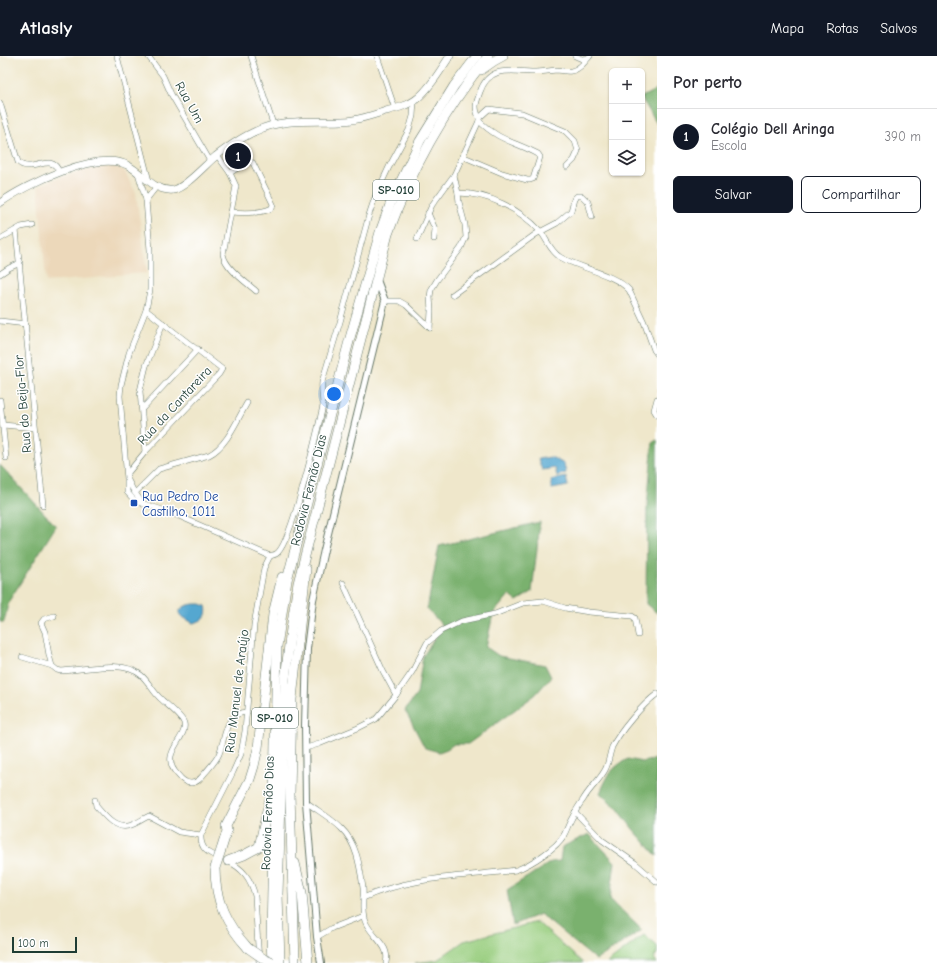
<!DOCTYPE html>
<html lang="pt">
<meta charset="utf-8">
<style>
body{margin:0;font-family:"Comic Neue",sans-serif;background:#f2f2f3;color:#2b2b33}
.controls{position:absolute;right:12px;top:12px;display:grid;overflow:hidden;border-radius:6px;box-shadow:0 1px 3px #0004}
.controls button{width:36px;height:36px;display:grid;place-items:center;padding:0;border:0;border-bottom:1px solid #e1e1e2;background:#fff;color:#2b2b33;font:20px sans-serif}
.scale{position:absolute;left:12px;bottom:10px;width:65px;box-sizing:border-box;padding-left:4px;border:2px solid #1f3d34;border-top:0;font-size:11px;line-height:14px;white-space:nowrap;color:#1f3d34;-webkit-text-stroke:3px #fff;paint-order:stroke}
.you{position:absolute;left:334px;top:338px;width:14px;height:14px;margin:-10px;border:3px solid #fff;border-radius:50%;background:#1a73e8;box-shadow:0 0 0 6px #1a73e833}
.badge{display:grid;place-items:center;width:26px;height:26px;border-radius:50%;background:#111827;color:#fff;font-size:13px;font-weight:700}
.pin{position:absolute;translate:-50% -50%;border:2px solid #fff;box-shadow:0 1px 4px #0006}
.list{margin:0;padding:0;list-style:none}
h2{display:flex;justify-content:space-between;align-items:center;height:52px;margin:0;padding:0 16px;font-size:17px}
h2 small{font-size:13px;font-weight:400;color:#7c7c81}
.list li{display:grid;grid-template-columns:26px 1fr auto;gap:12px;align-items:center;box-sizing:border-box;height:56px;padding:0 16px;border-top:1px solid #e1e1e2}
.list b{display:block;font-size:15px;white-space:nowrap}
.list p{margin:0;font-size:13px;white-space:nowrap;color:#7c7c81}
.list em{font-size:13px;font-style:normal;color:#7c7c81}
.actions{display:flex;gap:8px;padding:12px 16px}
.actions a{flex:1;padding:9px 0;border:1px solid #111827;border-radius:6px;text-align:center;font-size:14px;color:#111827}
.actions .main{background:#111827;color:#fff}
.icon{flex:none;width:22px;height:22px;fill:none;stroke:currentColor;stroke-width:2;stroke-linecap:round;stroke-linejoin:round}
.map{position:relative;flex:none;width:657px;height:907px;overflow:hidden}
header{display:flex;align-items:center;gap:24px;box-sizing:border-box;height:56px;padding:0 20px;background:#111827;color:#fff}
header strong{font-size:19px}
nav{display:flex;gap:22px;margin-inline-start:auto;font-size:14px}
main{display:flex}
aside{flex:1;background:#fff}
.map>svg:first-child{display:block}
</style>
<header>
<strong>Atlasly</strong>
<nav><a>Mapa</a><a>Rotas</a><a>Salvos</a></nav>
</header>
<main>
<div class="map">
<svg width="657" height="907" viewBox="0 0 657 907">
<rect width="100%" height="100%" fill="#fff"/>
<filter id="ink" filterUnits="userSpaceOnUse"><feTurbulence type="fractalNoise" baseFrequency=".025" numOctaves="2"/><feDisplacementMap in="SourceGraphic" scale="8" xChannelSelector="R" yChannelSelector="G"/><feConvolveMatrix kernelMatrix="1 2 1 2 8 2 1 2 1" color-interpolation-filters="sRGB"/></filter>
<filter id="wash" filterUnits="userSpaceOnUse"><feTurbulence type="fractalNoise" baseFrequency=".012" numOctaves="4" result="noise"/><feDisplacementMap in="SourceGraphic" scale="16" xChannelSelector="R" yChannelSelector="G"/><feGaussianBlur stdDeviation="0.9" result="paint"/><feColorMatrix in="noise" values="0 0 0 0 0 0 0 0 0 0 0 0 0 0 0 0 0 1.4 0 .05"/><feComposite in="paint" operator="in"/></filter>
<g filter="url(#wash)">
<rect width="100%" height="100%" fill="#efe7cb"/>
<g fill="#ecd8ba">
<polygon points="244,87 254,100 231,114 222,101"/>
<polygon points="105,110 115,111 124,114 136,137 147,217 116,219 116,220 46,226 38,130 60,121"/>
</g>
<g fill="#99ce7f" stroke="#5c865a">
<polygon points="537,866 583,907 415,907 437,904 464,885"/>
<polygon points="644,879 657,890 657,897 654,902 657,907 607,907"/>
</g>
<g fill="#7ab16e" stroke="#4c7751">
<polygon points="657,33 657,68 642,43 642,41"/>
<polygon points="657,384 657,557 646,548 647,450 653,385"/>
<polygon points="0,409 56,470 9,545 4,566 0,566"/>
<polygon points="540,466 532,536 517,545 509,539 493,558 486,591 499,600 545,609 551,621 535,639 468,688 454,688 447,693 439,696 425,692 405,654 417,638 423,600 443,570 427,553 439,490"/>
<path d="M628,703l14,3 15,-3v97l-24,-27 -15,-20 -18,-16c8,-17 10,-25 28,-34z"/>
<polygon points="589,778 615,806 610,843 642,874 596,904 540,858 513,869 507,834 551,806 560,805 562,791"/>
</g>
<g fill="#54a7d0" stroke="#3a7282">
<polygon points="551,401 564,408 566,417 557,420 555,412 542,414 538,403"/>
<polygon points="566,421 568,430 552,433 551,424"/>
<path d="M194,548h7l5,2c3,11 -4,15 -13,17l-12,-7 -2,-3c3,-7 8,-8 15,-9z"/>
</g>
</g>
<g filter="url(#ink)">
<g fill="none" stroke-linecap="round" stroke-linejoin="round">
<defs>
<g id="minor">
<polyline points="117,0 149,125"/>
<polyline points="148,0 163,20 171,38 210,105"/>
<polyline points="251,0 273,68"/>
<polyline points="377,0 395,53"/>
<polyline points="575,0 582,3 588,2"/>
<path d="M0,47l18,59c13,13 34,-11 41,10"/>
<path d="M479,62c-5,-12 -3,-14 1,-26 9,-26 29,-21 51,-20 9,0 16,-1 25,-2 5,0 10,2 15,1 8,-1 14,-9 19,-15"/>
<path d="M217,99l13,18 6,13 -13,68c2,14 23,28 33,37"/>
<path d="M462,100l40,17 25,7h3l3,-1 7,-22 -2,-3c-22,-12 -39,-13 -59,-33"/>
<polyline points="138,117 146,144 150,194 150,234 146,254 129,297 121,329 120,340 127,423 127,436 135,445 172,457 270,500"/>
<path d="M230,117l17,-11h4l2,1 20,41 -1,4c-11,6 -29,5 -41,4"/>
<path d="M458,137c30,0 62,16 82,38 7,8 10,20 20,26 19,11 55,17 69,33l15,32 10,28 3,4"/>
<polyline points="146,144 157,130"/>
<polyline points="428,157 435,173 434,183"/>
<polyline points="16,174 43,449"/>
<polyline points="0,183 21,171 32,169"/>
<polyline points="417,183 432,149 454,119 479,65 479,62 489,53 522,57 565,75 575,85 578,95 574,104 567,111"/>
<polyline points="0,218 9,212 20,207"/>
<polyline points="452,239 536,178 557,167 571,155 574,143 577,140 582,140 588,146 592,161"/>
<polyline points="385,245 399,245 406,249 430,272"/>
<polyline points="0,265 26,268"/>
<polyline points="430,272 431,255 430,241 431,234 437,224 461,192 466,181 465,169 459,146 458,137 454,119"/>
<polyline points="657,343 654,354 657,359"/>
<polyline points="0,344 6,402"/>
<polyline points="142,353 198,293"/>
<polyline points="3,369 35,372"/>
<polyline points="145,396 140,335 146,310 163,267"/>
<polyline points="127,418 145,396 219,318 222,313 146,254"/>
<polyline points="128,424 133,434 143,448"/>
<path d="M135,437l24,-24 50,-14c18,-9 28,-35 38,-52"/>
<path d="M270,500c2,-1 4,-1 6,-2 15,-8 42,-126 47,-148 0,-8 -2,-16 -1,-24l18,-60 29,-107 6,-18 14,-30 20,-37 4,-14 1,-15"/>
<polyline points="343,527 383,615 396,639"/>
<path d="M22,601l30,9 5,4 4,1c23,-1 62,-12 80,4 8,7 12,17 20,24 5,5 21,17 23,24 4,16 -27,31 -6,52 3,4 8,8 13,8 6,0 10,-5 14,-10 5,-6 11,-12 14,-19 7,-17 5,-41 28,-42"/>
<polyline points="52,610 49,599 45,576 41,567 44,563 54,560"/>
<polyline points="306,692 319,688 358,672 376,663 396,639 412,616 427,587 441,575 462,565 495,558 523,547 543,545 565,552 589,556 632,560 635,562 638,579"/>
<path d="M95,744l1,6c8,9 18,23 32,20 7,-1 14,-7 21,-10l30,16 22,3"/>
<path d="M306,746c12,9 25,16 35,26 16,15 19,39 22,60 1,10 -2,23 2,33 6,16 26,24 21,42"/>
<polyline points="575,756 602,784 635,807 657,826"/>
<path d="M220,802c-12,-5 -20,-9 -19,-23l32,-63 8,-18 4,-23 9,-106 10,-57 6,-12"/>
<path d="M227,805c16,7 24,18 28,35l4,67"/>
<path d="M363,842c48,-22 102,-21 153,-28 14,-5 41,-22 48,-35 3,-6 5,-12 8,-17 3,-6 7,-13 11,-18 6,-11 16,-19 22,-30 4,-7 4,-15 7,-23 8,-16 31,-43 45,-53"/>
<polyline points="317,881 332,872 363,860"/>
</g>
<polyline id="tertiary" points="321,907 317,881 306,746 305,669 307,593 313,544 324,494 385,245 377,224"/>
<path id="secondary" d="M0,147c26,-19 99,-54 129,-37 14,8 26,26 44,24 11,-1 33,-26 43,-34 12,-9 26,-19 40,-25 27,-13 58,-9 86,-10 16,0 30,-6 44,-10 12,-3 24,-6 33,-14 13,-11 22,-28 31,-41"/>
<g id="motorway">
<polyline points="481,14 494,5 503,0"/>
<polyline points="221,794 227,775 226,770 250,723 254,710 258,692 273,558 282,521"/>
<polyline points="228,805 244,799 259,791 269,746"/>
<polyline points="295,807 302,837 308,907"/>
<path d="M215,812c0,33 11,56 33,80"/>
<polyline points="272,907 271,882 273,781 277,590 287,524 348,289 380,176 391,146 420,85 454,30 477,0"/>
<path d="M280,907l-2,-69 7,-214 5,-44 8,-53 90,-349c23,-64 57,-124 100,-178"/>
<polyline points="295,907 290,738 292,643 306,513"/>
</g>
</defs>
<use href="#minor" stroke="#687869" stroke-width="6"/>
<use href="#tertiary" stroke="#687869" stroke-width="8"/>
<use href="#secondary" stroke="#687869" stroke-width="8"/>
<use href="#motorway" stroke="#687869" stroke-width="10"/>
<use href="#minor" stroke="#fff" stroke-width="5"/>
<use href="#tertiary" stroke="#fff" stroke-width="6"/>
<use href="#secondary" stroke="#fff" stroke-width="7"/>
<use href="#motorway" stroke="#fff" stroke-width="9"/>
<defs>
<g id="motorway-bridge">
<polyline points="215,812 221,794"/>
<polyline points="248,892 264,903 273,907"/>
</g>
</defs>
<use href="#motorway-bridge" stroke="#687869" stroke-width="10" stroke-linecap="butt"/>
<use href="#motorway-bridge" stroke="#fff" stroke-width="9"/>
</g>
</g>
<rect fill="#1a4fb4" stroke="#fff" stroke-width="1.5" x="130" y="443" width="8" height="8" rx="2"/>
<g text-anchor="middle" stroke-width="3" stroke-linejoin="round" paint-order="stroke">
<g fill="#fff" stroke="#627771" stroke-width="1">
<rect x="373" y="124" width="46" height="20" rx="3"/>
<rect x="252" y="652" width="46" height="20" rx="3"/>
</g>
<g font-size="12" font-weight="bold" fill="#1f3d34">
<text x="396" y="138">SP-010</text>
<text x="275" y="666">SP-010</text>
</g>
<g font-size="13" fill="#1f3d34" stroke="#fff">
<text transform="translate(190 46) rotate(61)" y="5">Rua Um</text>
<text transform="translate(22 348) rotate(-95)" y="5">Rua do Beija-Flor</text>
<text transform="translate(174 349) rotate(-47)" y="5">Rua da Cantareira</text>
<text transform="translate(308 434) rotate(-76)" y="5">Rodovia Fernão Dias</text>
<text transform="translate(236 635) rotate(-83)" y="5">Rua Manuel de Araújo</text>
<text transform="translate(267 757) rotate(-88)" y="5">Rodovia Fernão Dias</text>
</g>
<g font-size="13" fill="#164399" stroke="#fff" text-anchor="start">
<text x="142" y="445">Rua Pedro De<tspan x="142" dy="15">Castilho, 1011</tspan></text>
</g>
</g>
</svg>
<div class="controls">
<button>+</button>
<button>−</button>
<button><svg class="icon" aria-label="layers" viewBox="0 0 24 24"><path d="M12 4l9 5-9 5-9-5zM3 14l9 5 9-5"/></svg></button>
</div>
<div class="scale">100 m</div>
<div class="you"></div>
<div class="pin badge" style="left:238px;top:100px">1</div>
</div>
<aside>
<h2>Por perto<small></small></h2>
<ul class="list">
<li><span class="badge">1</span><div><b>Colégio Dell Aringa</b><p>Escola</p></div><em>390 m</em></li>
</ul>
<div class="actions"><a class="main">Salvar</a><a>Compartilhar</a></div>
</aside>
</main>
